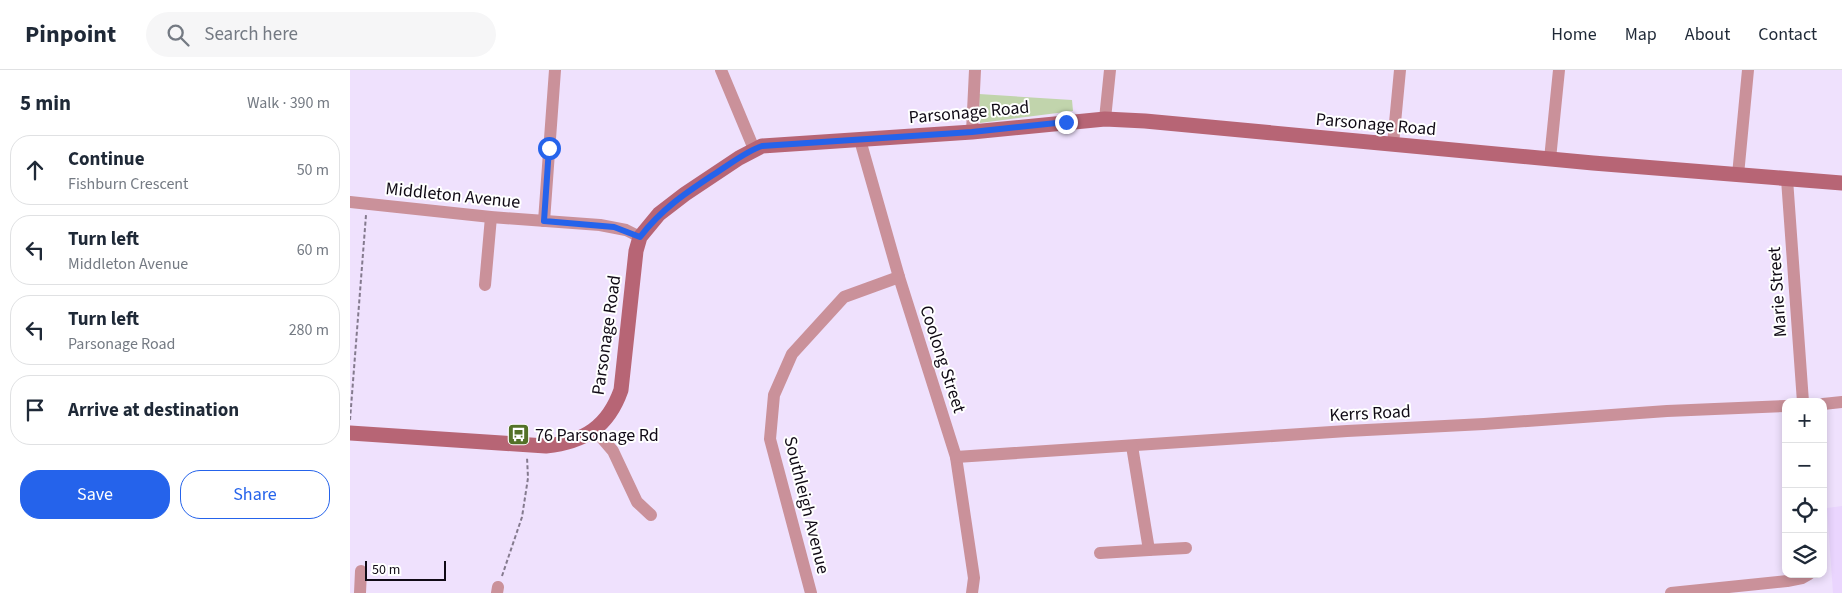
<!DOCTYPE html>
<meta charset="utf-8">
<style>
body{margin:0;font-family:"Source Sans 3",sans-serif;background:#f6f6f7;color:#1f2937}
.controls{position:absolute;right:15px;bottom:15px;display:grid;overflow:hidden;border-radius:10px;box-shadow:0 2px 8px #0003}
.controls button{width:45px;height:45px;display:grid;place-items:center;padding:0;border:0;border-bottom:1px solid #e0e1e3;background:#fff;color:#1f2937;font:25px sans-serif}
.scale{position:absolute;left:15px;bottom:12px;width:81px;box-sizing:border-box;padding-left:5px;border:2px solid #100a15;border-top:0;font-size:14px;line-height:18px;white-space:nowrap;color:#100a15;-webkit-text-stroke:4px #fff;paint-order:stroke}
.stop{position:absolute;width:15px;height:15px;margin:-11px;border:4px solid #2563eb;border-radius:50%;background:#fff}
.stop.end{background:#2563eb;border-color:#fff;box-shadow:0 1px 5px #0008}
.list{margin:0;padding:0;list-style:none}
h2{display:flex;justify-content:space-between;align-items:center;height:65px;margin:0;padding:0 20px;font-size:21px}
h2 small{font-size:16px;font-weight:400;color:#747a83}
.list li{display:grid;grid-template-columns:32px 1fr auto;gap:15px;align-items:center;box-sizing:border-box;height:70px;margin:0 10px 10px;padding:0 10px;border:1px solid #e0e1e3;border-radius:20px}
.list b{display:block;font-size:19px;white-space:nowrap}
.list p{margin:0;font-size:16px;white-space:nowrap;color:#747a83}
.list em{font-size:16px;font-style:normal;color:#747a83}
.actions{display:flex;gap:10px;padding:15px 20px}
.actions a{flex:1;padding:11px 0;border:1px solid #2563eb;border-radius:20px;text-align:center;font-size:18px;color:#2563eb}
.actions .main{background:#2563eb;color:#fff}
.icon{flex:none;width:28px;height:28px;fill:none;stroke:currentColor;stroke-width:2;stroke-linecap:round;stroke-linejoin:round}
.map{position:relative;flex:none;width:1492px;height:523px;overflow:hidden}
header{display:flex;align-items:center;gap:30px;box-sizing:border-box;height:70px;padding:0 25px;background:#fff;border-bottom:1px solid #e0e1e3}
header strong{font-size:24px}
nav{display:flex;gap:28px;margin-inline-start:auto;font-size:18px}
.search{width:350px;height:45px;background:#f6f6f7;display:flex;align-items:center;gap:12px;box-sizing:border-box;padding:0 18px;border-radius:28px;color:#747a83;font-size:19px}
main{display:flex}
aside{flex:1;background:#fff}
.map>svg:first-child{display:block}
</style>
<header>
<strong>Pinpoint</strong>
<div class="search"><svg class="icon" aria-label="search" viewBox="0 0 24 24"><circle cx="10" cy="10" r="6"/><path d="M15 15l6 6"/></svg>Search here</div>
<nav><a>Home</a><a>Map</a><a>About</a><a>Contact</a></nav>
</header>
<main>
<aside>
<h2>5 min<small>Walk · 390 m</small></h2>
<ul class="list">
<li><svg class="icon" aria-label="ahead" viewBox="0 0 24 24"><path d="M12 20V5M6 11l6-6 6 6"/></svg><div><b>Continue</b><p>Fishburn Crescent</p></div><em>50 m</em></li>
<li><svg class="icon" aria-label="left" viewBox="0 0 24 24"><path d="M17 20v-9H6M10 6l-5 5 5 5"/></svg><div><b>Turn left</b><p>Middleton Avenue</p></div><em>60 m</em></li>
<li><svg class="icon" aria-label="left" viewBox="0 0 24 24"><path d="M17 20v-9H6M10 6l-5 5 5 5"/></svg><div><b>Turn left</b><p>Parsonage Road</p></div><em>280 m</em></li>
<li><svg class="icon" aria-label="arrive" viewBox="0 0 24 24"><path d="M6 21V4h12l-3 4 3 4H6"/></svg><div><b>Arrive at destination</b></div></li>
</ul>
<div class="actions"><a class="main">Save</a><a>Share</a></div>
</aside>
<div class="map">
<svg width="1492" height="523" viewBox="0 0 1492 523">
<rect width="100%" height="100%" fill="#efe1fd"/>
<polygon fill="#ead5fe" points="1492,436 1492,523 1483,523 1477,438"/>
<polygon fill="#c1d4ac" points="629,24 722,30 723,41 630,53"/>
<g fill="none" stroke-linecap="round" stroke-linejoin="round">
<g stroke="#847a8e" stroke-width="2" stroke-dasharray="4 2.5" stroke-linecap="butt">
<polyline points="0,350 16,145"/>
<polyline points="152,506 172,447 178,408 177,387"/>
</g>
<g stroke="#ca919a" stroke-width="12">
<polyline points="371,0 404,79"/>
<polyline points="755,49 760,0"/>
<polyline points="622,62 625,0"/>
<polyline points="510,70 549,207 606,387 624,508 622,523"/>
<polyline points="1043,74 1050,0"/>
<polyline points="1200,89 1209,0"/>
<polyline points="1388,105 1398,0"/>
<polyline points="1437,109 1453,332"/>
<polyline points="0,132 141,147 250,155 276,160 290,167"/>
<polyline points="194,151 205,0"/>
<polyline points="135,215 141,147"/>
<polyline points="1473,334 1492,332"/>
<polyline points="245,360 263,381 287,432 301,445"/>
<polyline points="606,387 997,361 1134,354 1317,341 1436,336"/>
<polyline points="799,480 836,478"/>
<polyline points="750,483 799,480 782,376"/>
<polyline points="10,523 11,501"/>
<polyline points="147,523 148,517"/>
<polyline points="461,523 420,369 424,325 442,284 494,227 549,207"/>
<polyline points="1321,523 1437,511 1452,508 1459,504"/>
</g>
<path stroke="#b76575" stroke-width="15" d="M0,363l196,13c38,-4 62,-19 75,-56l15,-139 4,-14 19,-23 26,-20 54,-36 23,-12 210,-14 133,-13 40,2 448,42 249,20"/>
</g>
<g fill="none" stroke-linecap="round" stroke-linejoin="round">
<path stroke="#2563eb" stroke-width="6" d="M199,78l-5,73 70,6 26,10c23,-30 49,-46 79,-66 14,-9 28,-20 43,-25l210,-14 94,-10"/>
</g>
<defs>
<symbol id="bus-square" viewBox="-11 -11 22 22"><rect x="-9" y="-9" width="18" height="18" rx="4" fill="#537127" stroke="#fff"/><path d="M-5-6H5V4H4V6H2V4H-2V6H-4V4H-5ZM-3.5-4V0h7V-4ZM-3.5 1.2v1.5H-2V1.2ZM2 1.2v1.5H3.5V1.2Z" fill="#fff"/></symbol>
</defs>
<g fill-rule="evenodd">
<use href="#bus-square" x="156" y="352" width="25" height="25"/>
</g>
<g text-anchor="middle" stroke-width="4" stroke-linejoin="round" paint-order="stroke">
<g font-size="18" fill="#100a15" stroke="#fff">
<text transform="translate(619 42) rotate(-5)" y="6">Parsonage Road</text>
<text transform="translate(1026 54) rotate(5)" y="6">Parsonage Road</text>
<text transform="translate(103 125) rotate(6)" y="6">Middleton Avenue</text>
<text transform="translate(1427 222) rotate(-94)" y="6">Marie Street</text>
<text transform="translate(256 265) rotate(-82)" y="6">Parsonage Road</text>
<text transform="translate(593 289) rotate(72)" y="6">Coolong Street</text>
<text transform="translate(1020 343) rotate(-3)" y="6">Kerrs Road</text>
<text transform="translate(457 435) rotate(76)" y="6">Southleigh Avenue</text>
</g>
<g font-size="18" fill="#100a15" stroke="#fff" text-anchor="start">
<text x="185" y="371">76 Parsonage Rd</text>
</g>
</g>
</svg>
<div class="controls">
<button>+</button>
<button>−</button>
<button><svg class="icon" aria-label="locate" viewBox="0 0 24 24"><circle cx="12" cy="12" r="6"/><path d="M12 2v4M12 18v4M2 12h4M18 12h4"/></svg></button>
<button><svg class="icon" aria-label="layers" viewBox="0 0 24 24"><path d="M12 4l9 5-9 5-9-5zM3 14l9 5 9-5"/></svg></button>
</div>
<div class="scale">50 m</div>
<div class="stop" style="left:199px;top:78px"></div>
<div class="stop end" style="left:716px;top:52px"></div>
</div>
</main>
